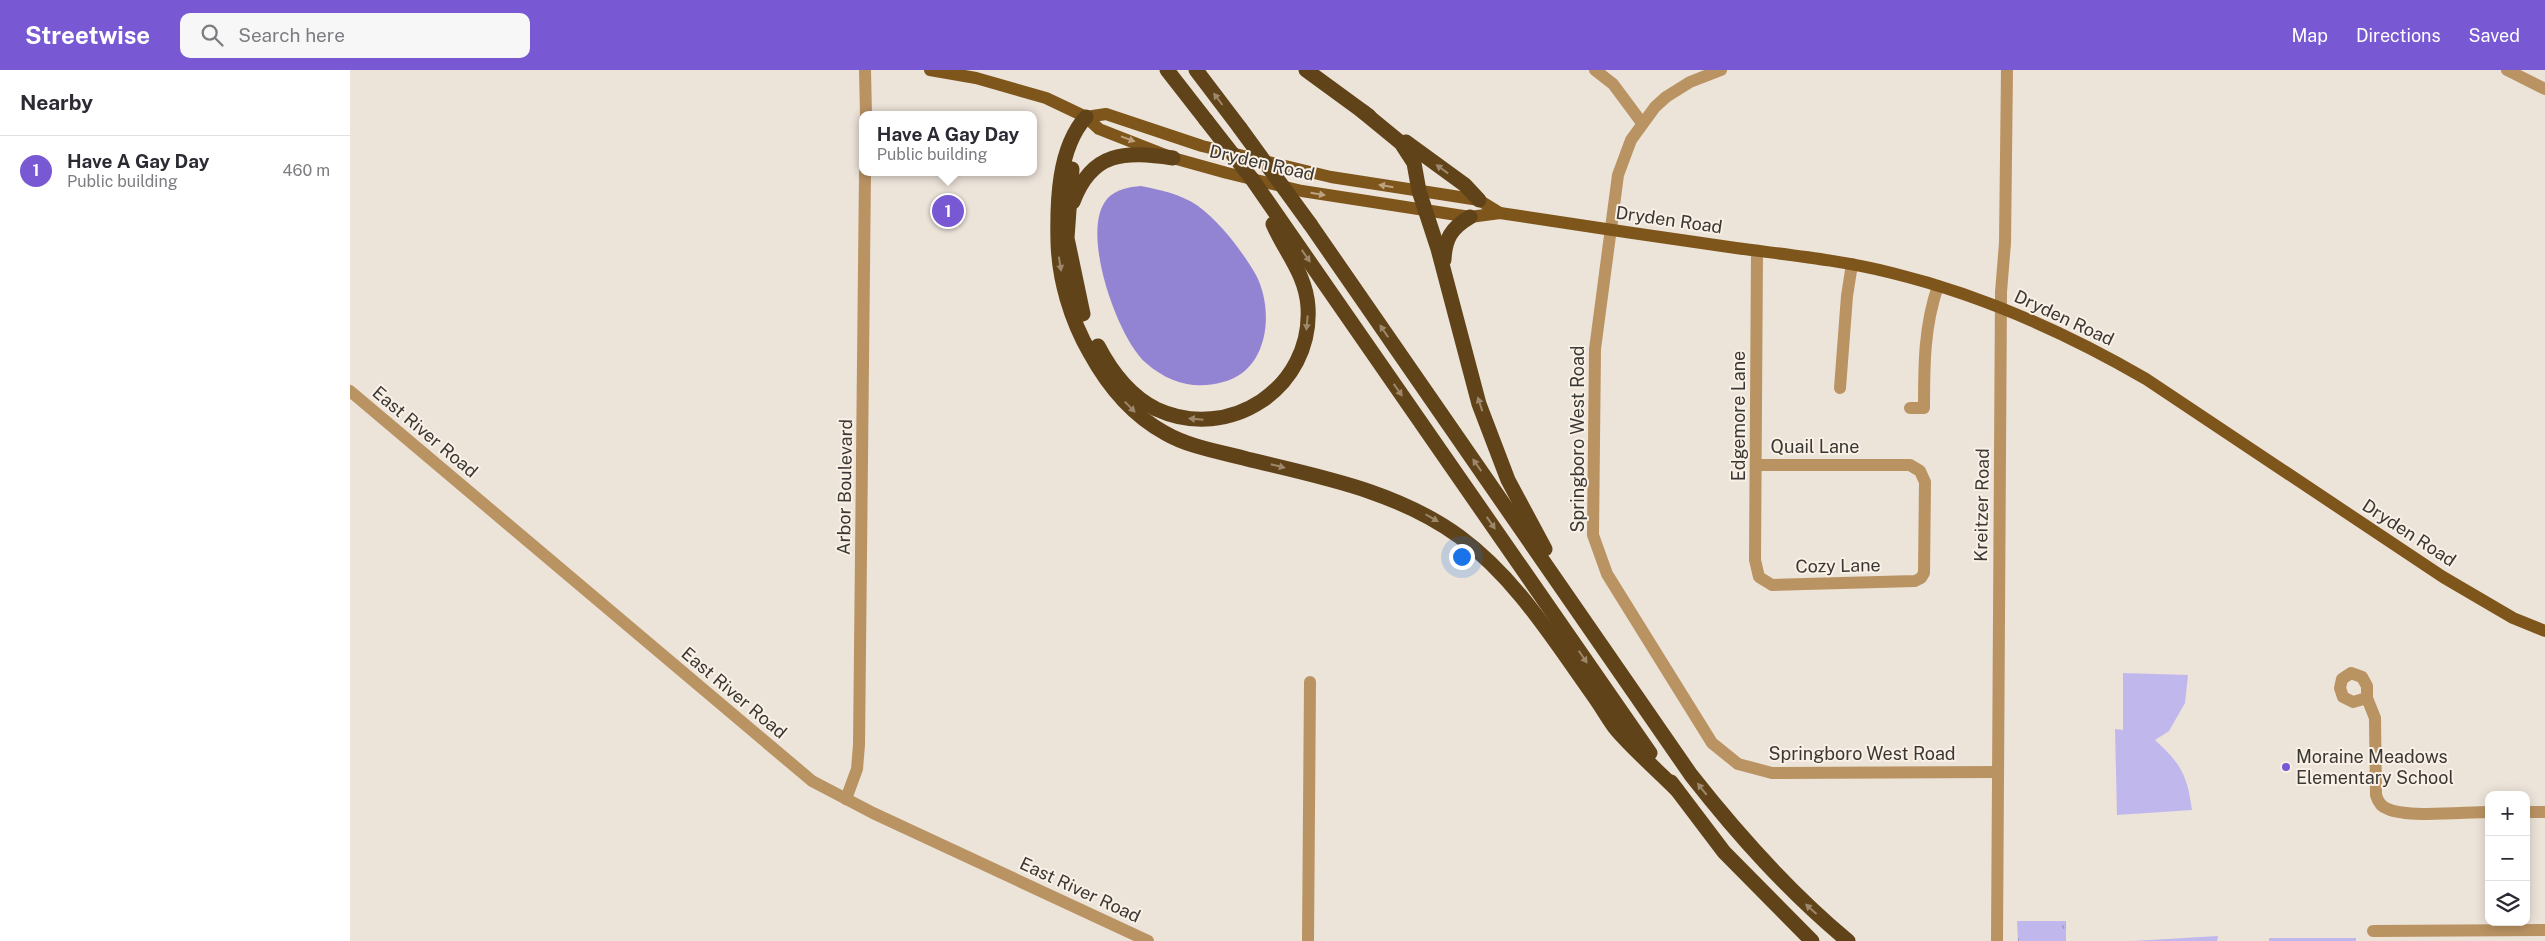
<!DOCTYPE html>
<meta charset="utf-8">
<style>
body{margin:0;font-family:"Public Sans",sans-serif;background:#f7f7f7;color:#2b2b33}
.controls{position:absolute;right:15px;bottom:15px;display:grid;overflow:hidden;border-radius:10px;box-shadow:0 2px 12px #0003}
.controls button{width:45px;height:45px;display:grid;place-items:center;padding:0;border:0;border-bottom:1px solid #e1e1e2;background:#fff;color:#2b2b33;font:25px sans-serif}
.you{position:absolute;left:1111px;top:486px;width:18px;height:18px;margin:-12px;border:4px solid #fff;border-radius:50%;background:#1a73e8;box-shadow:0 0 0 8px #1a73e833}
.badge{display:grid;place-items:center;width:32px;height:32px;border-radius:50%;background:#7859d3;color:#fff;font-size:16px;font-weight:700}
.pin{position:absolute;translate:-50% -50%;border:2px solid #fff;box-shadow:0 1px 5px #0006}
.popup{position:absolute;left:509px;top:41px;width:178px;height:65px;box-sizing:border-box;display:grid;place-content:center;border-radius:10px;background:#fff;filter:drop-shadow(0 1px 4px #0005);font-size:16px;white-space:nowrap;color:#7c7c81}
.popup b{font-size:19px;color:#2b2b33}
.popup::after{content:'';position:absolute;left:50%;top:100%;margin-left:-10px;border:10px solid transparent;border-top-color:#fff}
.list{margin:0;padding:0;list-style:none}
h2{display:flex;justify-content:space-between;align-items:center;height:65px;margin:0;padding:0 20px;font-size:21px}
h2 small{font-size:16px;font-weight:400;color:#7c7c81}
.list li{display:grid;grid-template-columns:32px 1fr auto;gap:15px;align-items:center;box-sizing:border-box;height:70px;padding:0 20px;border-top:1px solid #e1e1e2}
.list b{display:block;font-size:19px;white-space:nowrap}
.list p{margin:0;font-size:16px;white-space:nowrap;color:#7c7c81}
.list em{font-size:16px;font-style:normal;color:#7c7c81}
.icon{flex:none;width:28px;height:28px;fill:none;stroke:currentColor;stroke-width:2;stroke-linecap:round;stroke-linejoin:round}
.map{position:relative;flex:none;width:2195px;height:871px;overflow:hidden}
header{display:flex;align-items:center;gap:30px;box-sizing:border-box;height:70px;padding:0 25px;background:#7859d3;color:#fff}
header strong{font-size:24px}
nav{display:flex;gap:28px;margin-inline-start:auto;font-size:18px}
.search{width:350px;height:45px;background:#f7f7f7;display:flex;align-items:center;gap:12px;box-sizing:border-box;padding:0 18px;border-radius:10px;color:#7c7c81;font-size:19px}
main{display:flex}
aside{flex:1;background:#fff}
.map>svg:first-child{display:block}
</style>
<header>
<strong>Streetwise</strong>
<div class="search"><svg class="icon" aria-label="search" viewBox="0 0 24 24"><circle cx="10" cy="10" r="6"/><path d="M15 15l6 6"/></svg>Search here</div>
<nav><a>Map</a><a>Directions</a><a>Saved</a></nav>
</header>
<main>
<aside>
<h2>Nearby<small></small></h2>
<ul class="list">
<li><span class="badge">1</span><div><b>Have A Gay Day</b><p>Public building</p></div><em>460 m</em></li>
</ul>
</aside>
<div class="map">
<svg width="2195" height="871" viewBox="0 0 2195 871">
<defs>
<pattern id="grass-tufts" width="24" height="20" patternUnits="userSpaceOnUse" patternTransform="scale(1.25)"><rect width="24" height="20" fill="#c0b8ec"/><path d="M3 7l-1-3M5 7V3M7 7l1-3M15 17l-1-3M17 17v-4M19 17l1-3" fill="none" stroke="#9d96c0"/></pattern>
</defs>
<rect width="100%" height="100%" fill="#ece3d9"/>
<polygon fill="url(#grass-tufts)" points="1667,851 1716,851 1716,871 1668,871"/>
<g fill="#c0b8ec">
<path d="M1773,603l65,2 -3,28 -16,28 -14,9c26,24 32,34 37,70l-75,5 -2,-86 8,1z"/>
<polygon points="1707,852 1707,871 1669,871 1669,853"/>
<polygon points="1868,866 1867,871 1783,871"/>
<rect x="1919" y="868" width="87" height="3"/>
</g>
<path fill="#9284d3" d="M791,116c20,4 40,8 57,20 23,17 44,45 58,69 19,37 12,96 -33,107 -29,8 -54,1 -77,-19 -28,-24 -67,-132 -39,-164 9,-10 22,-12 34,-13z"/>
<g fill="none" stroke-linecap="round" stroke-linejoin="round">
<g stroke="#ba9363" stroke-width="12">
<polyline points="515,0 516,45"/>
<polyline points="1245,0 1263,14 1292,53"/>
<polyline points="1371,0 1340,12 1316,27 1305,37 1281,70 1268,105 1245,279 1243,465 1257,504 1362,673 1388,694 1422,703 1647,702"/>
<polyline points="2157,0 2195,19"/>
<polyline points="1490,318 1497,226 1502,194"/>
<polyline points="0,321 462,711 523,743 798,871"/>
<path d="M1560,338h14c0,-42 0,-82 14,-122"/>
<polyline points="1406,395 1560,395 1570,401 1575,412 1574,503 1571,508 1565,511 1422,515 1409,507 1405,490 1407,181"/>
<path d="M2017,628l-14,4 -10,-5 -3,-9 2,-9 9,-6 11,4 5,9v12l8,20 1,77c2,7 5,12 12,14 20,9 76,3 101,3"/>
<polyline points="496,729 507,699 509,675 515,102"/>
<polyline points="2176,742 2195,742"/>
<polyline points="2023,861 2195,860"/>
<polyline points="958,871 960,612"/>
<polyline points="1647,871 1651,222 1655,173 1657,0"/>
</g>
<g stroke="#7e551b" stroke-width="12">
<path d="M580,0l46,8 70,20 40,19 13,12 74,29 54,15 75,18 168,26 30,-4c79,12 157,24 236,35 52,7 105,12 156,25 90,22 175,60 254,106l297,198 70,41 32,13"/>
<polyline points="736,47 756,44 852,76 981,107 1129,130 1150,143"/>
</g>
<g stroke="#614319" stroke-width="15">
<polyline points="817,0 856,50"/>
<polyline points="846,0 890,58"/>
<polyline points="956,0 1019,46"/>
<polyline points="1012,41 1051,73 1064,93 1069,121 1088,179 1129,334 1158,410 1195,479"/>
<path d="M736,47c-28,31 -29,85 -28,125 1,38 13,78 32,111 18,33 42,62 75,80 24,14 56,19 82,26 74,18 150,32 213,78 57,42 95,105 136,162 7,10 13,21 20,30 18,21 41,41 61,61"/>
<polyline points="1056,72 1115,115 1129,130"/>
<polyline points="722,99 717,168 733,244"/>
<polyline points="902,109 1300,683"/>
<path d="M723,132c19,-51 52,-51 100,-44"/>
<path d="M960,154l381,551c48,61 97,116 157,166"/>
<path d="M1094,190c1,-21 7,-32 26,-43"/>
<path d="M748,276c13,25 32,50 58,63 73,34 157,-21 152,-102 -2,-33 -23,-55 -35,-83"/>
<polyline points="1321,712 1374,782 1462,871"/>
</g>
<g stroke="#614319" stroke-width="15">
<polyline points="856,50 902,109"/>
<polyline points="890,58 960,154"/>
</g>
</g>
<defs><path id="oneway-solid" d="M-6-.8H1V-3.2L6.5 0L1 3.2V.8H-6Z" transform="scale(1.25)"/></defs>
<g fill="#9e886b">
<use href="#oneway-solid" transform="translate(868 29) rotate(-127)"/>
<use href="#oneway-solid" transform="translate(1092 99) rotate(-144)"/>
<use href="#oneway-solid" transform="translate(956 186) rotate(55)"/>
<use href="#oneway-solid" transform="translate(710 194) rotate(81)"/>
<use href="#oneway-solid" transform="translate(957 253) rotate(95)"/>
<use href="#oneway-solid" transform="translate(1034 261) rotate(-124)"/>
<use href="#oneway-solid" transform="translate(1048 320) rotate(55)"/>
<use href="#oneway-solid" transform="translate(1130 334) rotate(-108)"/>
<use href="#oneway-solid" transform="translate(780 337) rotate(46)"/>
<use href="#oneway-solid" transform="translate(846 349) rotate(-175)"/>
<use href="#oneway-solid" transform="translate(1127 395) rotate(-125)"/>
<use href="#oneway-solid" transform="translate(928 396) rotate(14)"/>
<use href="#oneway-solid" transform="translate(1082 448) rotate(30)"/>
<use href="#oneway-solid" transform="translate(1141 453) rotate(55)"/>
<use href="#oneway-solid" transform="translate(1233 587) rotate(56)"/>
<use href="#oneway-solid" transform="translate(1352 719) rotate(-128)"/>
<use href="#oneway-solid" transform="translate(1461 839) rotate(-138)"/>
</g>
<g fill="#bca280">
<use href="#oneway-solid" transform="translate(778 69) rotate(20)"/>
<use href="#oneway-solid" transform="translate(1036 116) rotate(-171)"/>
<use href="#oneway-solid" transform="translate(968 124) rotate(9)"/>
</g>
<circle fill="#7859d3" stroke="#f9f0e6" stroke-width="2" cx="1936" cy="697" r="5"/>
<g text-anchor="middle" stroke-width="4" stroke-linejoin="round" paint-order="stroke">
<g font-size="18" fill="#3b3734" stroke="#f9f0e6">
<text transform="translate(912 93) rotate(13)" y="6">Dryden Road</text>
<text transform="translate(1319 150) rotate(8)" y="6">Dryden Road</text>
<text transform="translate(1714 248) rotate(25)" y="6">Dryden Road</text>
<text transform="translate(1389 346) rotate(-90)" y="6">Edgemore Lane</text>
<text transform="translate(75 362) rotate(40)" y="6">East River Road</text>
<text transform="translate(1228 369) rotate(-90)" y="6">Springboro West Road</text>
<text x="1465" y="383">Quail Lane</text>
<text transform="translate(495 417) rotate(-89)" y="6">Arbor Boulevard</text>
<text transform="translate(1632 435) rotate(-89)" y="6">Kreitzer Road</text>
<text transform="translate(2059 463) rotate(33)" y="6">Dryden Road</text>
<text transform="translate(1488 496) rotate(-1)" y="6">Cozy Lane</text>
<text transform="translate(384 623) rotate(40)" y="6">East River Road</text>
<text x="1512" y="690">Springboro West Road</text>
<text transform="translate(730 820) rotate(25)" y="6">East River Road</text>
</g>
<g font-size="18" fill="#3b3734" stroke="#f9f0e6" text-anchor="start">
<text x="1946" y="693">Moraine Meadows<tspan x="1946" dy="21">Elementary School</tspan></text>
</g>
</g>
</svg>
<div class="controls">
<button>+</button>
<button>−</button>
<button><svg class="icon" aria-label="layers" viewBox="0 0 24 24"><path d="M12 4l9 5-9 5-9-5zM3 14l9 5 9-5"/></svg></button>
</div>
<div class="you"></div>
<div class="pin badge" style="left:598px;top:141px">1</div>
<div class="popup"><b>Have A Gay Day</b>Public building</div>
</div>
</main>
